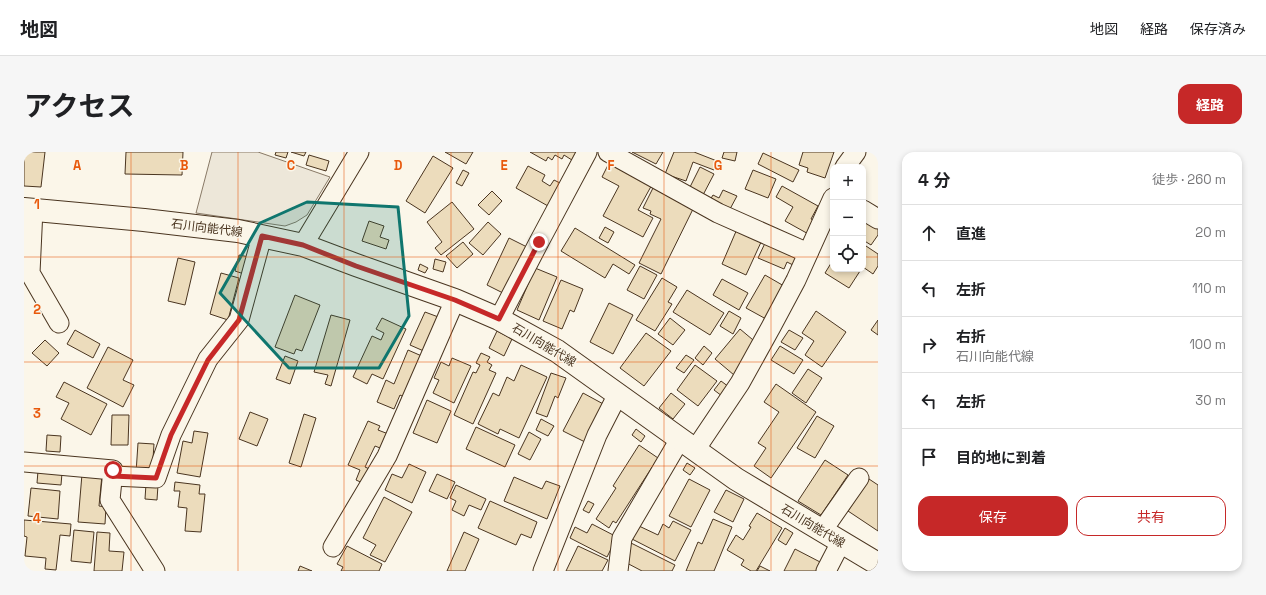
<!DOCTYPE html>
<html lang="ja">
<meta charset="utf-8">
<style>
body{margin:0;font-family:"Space Grotesk","Noto Sans JP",sans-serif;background:#f6f6f6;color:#202124}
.controls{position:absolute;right:12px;top:12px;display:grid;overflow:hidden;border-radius:8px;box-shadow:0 2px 6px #0003}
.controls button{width:36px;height:36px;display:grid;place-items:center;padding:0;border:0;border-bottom:1px solid #e0e0e0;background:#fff;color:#202124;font:20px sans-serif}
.stop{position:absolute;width:12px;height:12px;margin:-9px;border:3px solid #c62828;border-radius:50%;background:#fff}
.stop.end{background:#c62828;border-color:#fff;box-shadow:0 1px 4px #0008}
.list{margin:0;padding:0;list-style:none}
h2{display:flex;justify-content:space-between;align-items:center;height:52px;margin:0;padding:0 16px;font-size:17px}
h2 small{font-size:13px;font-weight:400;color:#757577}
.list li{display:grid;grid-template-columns:26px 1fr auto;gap:12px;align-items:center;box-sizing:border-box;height:56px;padding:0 16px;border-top:1px solid #e0e0e0}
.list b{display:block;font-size:15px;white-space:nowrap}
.list p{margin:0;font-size:13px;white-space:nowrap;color:#757577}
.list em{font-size:13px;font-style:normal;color:#757577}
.actions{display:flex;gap:8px;padding:12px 16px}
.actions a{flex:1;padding:9px 0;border:1px solid #c62828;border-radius:12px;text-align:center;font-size:14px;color:#c62828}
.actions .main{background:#c62828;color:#fff}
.icon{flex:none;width:22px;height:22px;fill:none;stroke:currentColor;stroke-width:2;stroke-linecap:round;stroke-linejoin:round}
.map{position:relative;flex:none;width:854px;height:419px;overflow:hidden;border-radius:12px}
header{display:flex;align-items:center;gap:24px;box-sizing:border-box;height:56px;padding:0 20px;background:#fff;border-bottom:1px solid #e0e0e0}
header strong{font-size:19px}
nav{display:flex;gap:22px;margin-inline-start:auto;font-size:14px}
.intro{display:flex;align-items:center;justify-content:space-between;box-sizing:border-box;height:96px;padding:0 24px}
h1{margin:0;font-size:28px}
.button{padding:10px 18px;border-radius:12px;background:#c62828;color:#fff;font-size:14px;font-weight:700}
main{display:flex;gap:24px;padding:0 24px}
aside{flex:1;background:#fff;border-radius:12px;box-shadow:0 2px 6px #0003}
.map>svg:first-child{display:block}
</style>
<header>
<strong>地図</strong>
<nav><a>地図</a><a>経路</a><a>保存済み</a></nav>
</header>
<div class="intro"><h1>アクセス</h1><a class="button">経路</a></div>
<main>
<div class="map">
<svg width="854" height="419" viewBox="0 0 854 419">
<rect width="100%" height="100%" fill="#fbf6e9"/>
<polygon fill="#ede7d9" stroke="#887966" points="188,0 234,0 306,25 283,63 272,70 261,74 172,61"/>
<g fill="#ecdcbc" stroke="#4a3520">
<polygon points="0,0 21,0 17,35 0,34"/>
<polygon points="102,0 159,0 158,23 101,22"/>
<polygon points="252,0 264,0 262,6 251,3"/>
<polygon points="267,0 282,0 280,4"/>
<polygon points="421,0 449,0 442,12"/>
<polygon points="506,0 556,0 551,10 540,3 538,7 531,3 528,8 524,5 522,9"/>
<polygon points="608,0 639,0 632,12"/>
<polygon points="650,0 670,0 693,9 690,18 669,10 662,29 641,22"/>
<polygon points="700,0 713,0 711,9 698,6"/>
<polygon points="779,0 810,0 801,26 783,20 784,16 775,13"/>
<polygon points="739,1 775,18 769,30 734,12"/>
<polygon points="285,3 305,9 302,19 282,13"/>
<polygon points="409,4 429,16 401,61 382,49"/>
<polygon points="587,7 630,29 614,58 629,66 619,85 579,64 595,34 578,25"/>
<polygon points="504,14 521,23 518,29 526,34 530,28 536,31 524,54 492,36"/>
<polygon points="676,15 690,22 679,43 665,37"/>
<polygon points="439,18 445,21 438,34 432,31"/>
<polygon points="729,18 752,27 744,46 721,37"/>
<polygon points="631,32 672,51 637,122 615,111 637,67 626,62 627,59 619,56"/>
<polygon points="758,34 794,54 787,67 795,71 788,84 761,69 769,55 752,45"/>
<polygon points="699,38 713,44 706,57 686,48 689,43 695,46"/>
<polygon points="468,39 478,49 465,63 454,53"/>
<polygon points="428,50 450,77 417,103 411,96 418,90 403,70"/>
<polygon points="841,67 854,76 854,83 847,93 839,88 839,71"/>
<polygon points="345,69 360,74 356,85 365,88 362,97 338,89"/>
<polygon points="464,70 477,82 459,103 445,91"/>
<polygon points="581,75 590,80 584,91 575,86"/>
<polygon points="551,76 611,113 605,122 589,112 581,126 537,99"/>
<polygon points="713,77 738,88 722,123 698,112"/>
<polygon points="485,86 505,96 483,143 463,133"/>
<polygon points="742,89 782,107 777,117 763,110 760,117 734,106"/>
<polygon points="439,90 449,102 433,116 422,104"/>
<polygon points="839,92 854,102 854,114 849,122 839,115"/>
<polygon points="215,103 225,105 220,122 211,119"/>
<polygon points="154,106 171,110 161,153 144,149"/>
<polygon points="411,107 422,110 419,120 409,117"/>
<polygon points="809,108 809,117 833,117 836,119 825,136 801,121"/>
<polygon points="396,112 404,116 401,121 394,118"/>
<polygon points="616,114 633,123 620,147 603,138"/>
<polygon points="511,116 533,125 515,168 493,158"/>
<polygon points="197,121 215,126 204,168 186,162"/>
<polygon points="741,123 760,134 742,167 722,156"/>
<polygon points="638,126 653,135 644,150 648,152 631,179 612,168"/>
<polygon points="698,127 724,141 715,158 689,143"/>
<polygon points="537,128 559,137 550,160 546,158 538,177 519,169"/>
<polygon points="663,138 700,161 686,183 649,160"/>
<polygon points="271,143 296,153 278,199 272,197 270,202 251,195"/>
<polygon points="585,151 609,163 589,202 566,190"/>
<polygon points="705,159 717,166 709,182 696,174"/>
<polygon points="792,159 822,180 798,215 781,203 790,189 778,181"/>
<polygon points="401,160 417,166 402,200 386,193"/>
<polygon points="307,163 326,168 307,234 301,232 304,223 290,220"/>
<polygon points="358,166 382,177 359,227 348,222 343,232 329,225 348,184 357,188 360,181 352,177"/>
<polygon points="646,166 661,178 649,193 634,182"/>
<polygon points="854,168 854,183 847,178"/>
<polygon points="716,177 735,193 710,223 691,207"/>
<polygon points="51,178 76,192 69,206 43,192"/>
<polygon points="765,178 779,186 771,198 757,190"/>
<polygon points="473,179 488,187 480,204 465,196"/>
<polygon points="622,181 647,199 620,234 596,216"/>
<polygon points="21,188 35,201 23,214 8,201"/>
<polygon points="680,194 688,201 679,213 671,206"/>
<polygon points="756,194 779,208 770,222 747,208"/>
<polygon points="84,195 109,208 99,228 110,233 99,255 63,236"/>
<polygon points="384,198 400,205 380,245 376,243 370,257 353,250 362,228 370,232"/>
<polygon points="457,201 466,205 463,210 468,213 465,218 472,221 449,272 430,263 449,220 452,221 456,213 452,211"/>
<polygon points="662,203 670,208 660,221 652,216"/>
<polygon points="261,204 274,209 266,232 252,227"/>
<polygon points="428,206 447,214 430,251 409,241 415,228 410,226 417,210 425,214"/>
<polygon points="497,213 523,225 495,286 476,277 474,282 454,272 469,241 475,244 483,225 490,229"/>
<polygon points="671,213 693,229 674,254 653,238"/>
<polygon points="784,217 798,226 782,251 768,241"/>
<polygon points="527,221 542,226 534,246 531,244 523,265 512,261"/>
<polygon points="697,229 705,235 698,244 690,238"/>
<polygon points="40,230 83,252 67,283 37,267 45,251 32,245"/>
<polygon points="752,232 792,260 747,326 730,314 742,296 734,291 755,260 740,250"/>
<polygon points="559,241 583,254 563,291 539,279"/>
<polygon points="647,241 661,252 649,267 635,256"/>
<polygon points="403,248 427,259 413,291 389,281"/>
<polygon points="226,260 244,267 233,294 215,287"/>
<polygon points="280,262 292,266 277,315 265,311"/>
<polygon points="88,263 105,263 104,293 87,293"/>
<polygon points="793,264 810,274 791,306 773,296"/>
<polygon points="517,267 530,274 524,284 512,278"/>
<polygon points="344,269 356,274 354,278 367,283 361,298 351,294 341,315 350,319 343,333 332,328 336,318 324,313"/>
<polygon points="452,275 491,293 481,315 442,297"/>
<polygon points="612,277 621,284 617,290 608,283"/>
<polygon points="170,279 184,281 176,325 153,321 159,289 168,291"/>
<polygon points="505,280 517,287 506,308 494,302"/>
<polygon points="23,283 37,284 36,300 22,299"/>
<polygon points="114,291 130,292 128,322 112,321"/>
<polygon points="615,293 634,306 592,371 589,369 585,376 572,367 592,336 589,334"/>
<polygon points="801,308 824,323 797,363 774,349"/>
<polygon points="663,311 671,316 666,323 659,318"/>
<polygon points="385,312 402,320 388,351 361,338 368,322 378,326"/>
<polygon points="14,319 38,321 37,333 13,331"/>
<polygon points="58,322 78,323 75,354 82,355 81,372 54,370"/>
<polygon points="413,322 431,330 423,347 405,339"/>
<polygon points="490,325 518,337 522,329 536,334 523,367 480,349"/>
<polygon points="665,327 686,338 667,375 645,364"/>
<polygon points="845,327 854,333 854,379 824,359"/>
<polygon points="151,330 176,333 175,342 181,342 177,380 161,379 163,356 154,355 156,339 150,339"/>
<polygon points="122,332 134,333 133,348 121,347"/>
<polygon points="432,333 462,347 457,358 445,353 440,364 428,358 432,349 426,346"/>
<polygon points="7,336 36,339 34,367 4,364"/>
<polygon points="702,338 720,347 709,370 690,360"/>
<polygon points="360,345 388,360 361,410 346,403 352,393 339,386"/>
<polygon points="466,349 513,370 507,386 497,382 492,393 454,376"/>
<polygon points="564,349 570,352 565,361 559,358"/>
<polygon points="733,361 758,376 732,419 727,419 717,413 720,408 703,398 712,383 719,388 727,375 725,374"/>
<polygon points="689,367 708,375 690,419 662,419 674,390 678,392"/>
<polygon points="0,368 47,372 46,384 36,383 32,418 21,417 22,406 1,404 3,385 0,384"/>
<polygon points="649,369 667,378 651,409 608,387 615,374 634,383 639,372 645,376"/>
<polygon points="568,372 593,385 583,405 546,386 551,375 563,381"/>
<polygon points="761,376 769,381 762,393 754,388"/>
<polygon points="50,378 70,380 67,411 47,409"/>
<polygon points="73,380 86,381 85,399 100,400 98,419 70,419"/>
<polygon points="440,380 455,387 441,419 423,419"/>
<polygon points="607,391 651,413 648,419 618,419 599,409"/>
<polygon points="323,394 358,412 355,419 317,419 319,415 313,412"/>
<polygon points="554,394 584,408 578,419 542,419"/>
<polygon points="771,397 798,411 794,419 760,419"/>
<polygon points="276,414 288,419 274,419"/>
<polygon points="736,414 746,419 733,419"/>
</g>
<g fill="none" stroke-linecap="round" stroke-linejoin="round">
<defs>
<g id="minor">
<polyline points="584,0 694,61 784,101"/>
<polyline points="821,15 832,0"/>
<polyline points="9,57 6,121 35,171"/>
<polyline points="839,58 854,67"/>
<polyline points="279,93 335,0"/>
<polyline points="475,167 515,90 563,0"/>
<polyline points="671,298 716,231 747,175 772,128 809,46"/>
<polyline points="0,310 89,318 86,348 131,419"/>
<polyline points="89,324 132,326 147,283 184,207 215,168 238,84"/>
<polyline points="798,379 835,326"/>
<polyline points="309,395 363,304 431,148"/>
<polyline points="519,419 573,283 594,242"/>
<polyline points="594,419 598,386 656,287"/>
<polyline points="802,419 817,390"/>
</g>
<polyline id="major" points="0,57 120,68 214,79 279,93 332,113 431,148 475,167 533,199 712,327 854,412"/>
</defs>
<use href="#minor" stroke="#4a3520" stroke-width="21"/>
<use href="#major" stroke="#4a3520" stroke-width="24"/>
<use href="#minor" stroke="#fbf6e9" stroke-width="19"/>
<use href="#major" stroke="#fbf6e9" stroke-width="22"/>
</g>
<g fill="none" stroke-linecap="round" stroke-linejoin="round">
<polyline stroke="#c62828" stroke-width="5" points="89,318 89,324 132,326 147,283 184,208 215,168 238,84 279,93 332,114 431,148 475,167 515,90"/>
</g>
<path fill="#0f766e" fill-opacity="0.2" stroke="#0f766e" stroke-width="3" stroke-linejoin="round" d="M283,50l91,5 11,109 -30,52h-90l-69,-75 40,-70z"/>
<path fill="none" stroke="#e8590c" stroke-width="1" stroke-opacity="0.55" d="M107,0v419M214,0v419M320,0v419M427,0v419M534,0v419M640,0v419M747,0v419M0,105h809M839,105h15M0,210h854M0,314h854"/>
<g text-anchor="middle" stroke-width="3" stroke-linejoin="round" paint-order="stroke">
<g font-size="12" fill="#4a3520" stroke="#fbf6e9">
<text transform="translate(183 76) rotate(7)" y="4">石川向能代線</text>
<text transform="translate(520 193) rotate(31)" y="4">石川向能代線</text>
<text transform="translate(789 374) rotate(31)" y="4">石川向能代線</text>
</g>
</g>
<g font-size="13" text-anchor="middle" font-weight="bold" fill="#e8590c" stroke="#fbf6e9" stroke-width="3" stroke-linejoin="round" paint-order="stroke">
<text x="53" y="18">A</text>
<text x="160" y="18">B</text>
<text x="267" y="18">C</text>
<text x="374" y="18">D</text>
<text x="480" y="18">E</text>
<text x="587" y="18">F</text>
<text x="694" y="18">G</text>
<text x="13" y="57">1</text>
<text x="13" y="162">2</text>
<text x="13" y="266">3</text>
<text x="13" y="371">4</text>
</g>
</svg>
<div class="controls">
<button>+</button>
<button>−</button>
<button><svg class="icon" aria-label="locate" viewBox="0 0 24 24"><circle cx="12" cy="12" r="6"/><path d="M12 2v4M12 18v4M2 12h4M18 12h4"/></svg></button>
</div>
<div class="stop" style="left:89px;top:318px"></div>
<div class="stop end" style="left:515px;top:90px"></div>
</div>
<aside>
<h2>4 分<small>徒歩 · 260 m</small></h2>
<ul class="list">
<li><svg class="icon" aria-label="ahead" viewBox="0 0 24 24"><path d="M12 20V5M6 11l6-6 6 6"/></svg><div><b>直進</b></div><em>20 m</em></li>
<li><svg class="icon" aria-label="left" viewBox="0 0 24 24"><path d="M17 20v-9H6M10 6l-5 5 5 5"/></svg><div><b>左折</b></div><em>110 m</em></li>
<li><svg class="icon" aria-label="right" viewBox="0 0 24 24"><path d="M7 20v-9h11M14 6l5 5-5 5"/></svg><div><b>右折</b><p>石川向能代線</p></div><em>100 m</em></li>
<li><svg class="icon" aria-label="left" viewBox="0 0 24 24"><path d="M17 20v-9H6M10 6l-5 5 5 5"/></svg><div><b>左折</b></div><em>30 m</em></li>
<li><svg class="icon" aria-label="arrive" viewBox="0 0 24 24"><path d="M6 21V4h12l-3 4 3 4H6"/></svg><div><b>目的地に到着</b></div></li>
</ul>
<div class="actions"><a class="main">保存</a><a>共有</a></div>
</aside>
</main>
